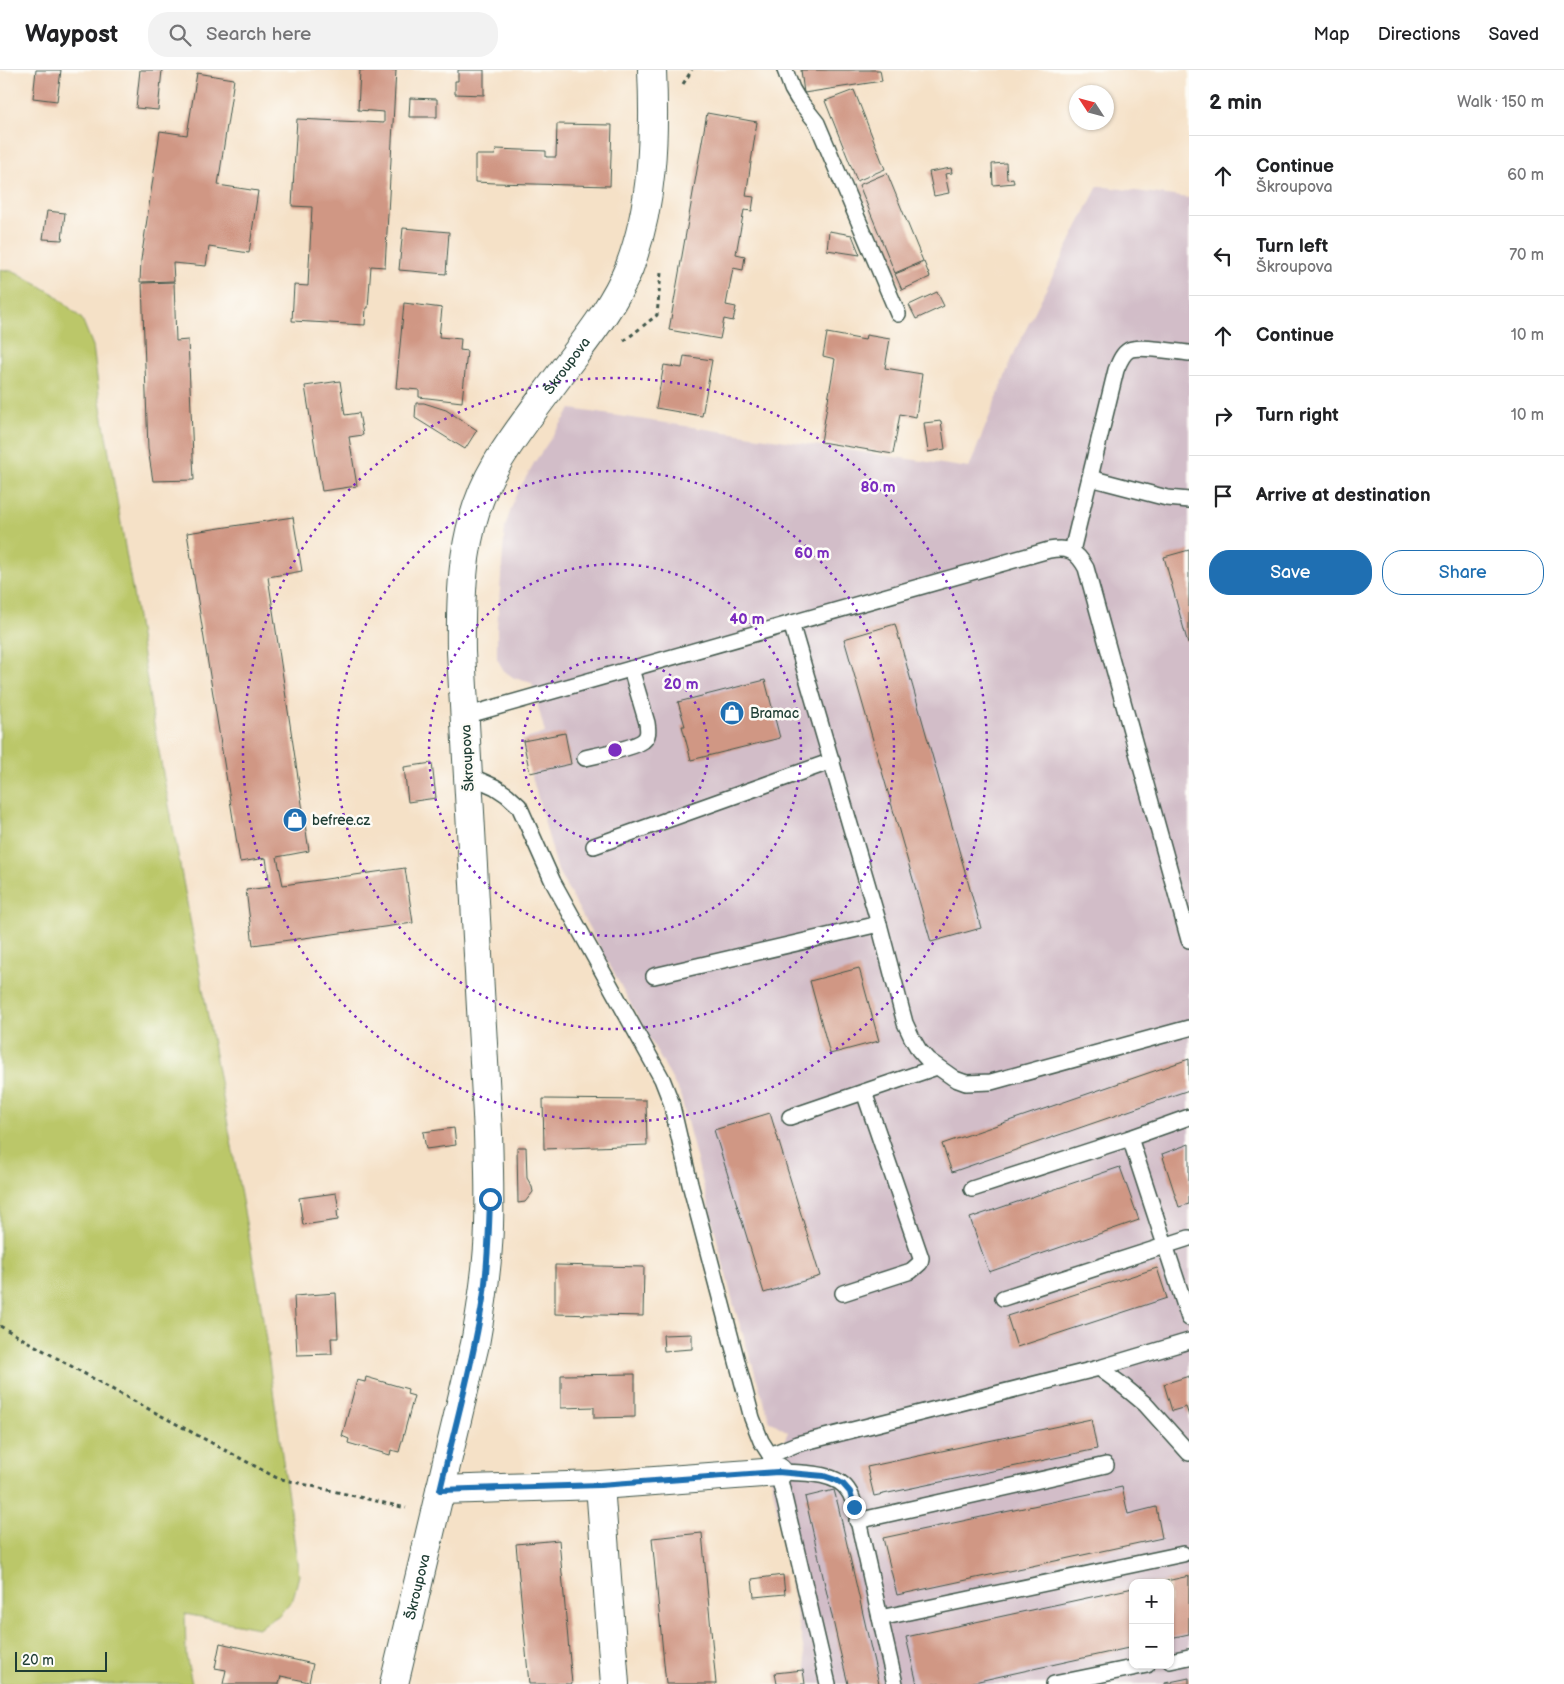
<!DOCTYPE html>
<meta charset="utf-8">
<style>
body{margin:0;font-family:"Balsamiq Sans",sans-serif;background:#f2f2f2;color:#202124}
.controls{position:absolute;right:15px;bottom:15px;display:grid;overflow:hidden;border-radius:10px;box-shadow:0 1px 4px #0004}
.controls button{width:45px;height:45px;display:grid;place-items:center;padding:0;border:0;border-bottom:1px solid #e0e0e0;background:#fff;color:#202124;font:25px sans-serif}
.compass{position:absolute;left:1069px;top:15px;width:45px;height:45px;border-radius:50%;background:#fff;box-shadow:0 1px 4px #0004;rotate:306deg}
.scale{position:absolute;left:15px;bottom:12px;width:92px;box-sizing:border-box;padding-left:5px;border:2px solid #1f3d34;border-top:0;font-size:14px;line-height:18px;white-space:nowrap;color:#1f3d34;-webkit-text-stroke:4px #fdfcf7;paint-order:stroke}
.stop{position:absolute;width:15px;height:15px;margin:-11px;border:4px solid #1f6fb2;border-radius:50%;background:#fff}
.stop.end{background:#1f6fb2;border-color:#fff;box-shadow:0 1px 5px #0008}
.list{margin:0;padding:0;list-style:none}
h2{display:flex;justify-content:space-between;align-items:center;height:65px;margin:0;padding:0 20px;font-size:21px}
h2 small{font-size:16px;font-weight:400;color:#757577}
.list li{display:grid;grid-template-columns:32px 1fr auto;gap:15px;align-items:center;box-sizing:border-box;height:80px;padding:0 20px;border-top:1px solid #e0e0e0}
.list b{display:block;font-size:19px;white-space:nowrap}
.list p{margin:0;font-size:16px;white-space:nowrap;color:#757577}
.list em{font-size:16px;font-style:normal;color:#757577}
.actions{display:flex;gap:10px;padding:15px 20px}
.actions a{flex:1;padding:11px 0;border:1px solid #1f6fb2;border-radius:20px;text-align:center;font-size:18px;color:#1f6fb2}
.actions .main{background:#1f6fb2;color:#fff}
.icon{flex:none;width:28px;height:28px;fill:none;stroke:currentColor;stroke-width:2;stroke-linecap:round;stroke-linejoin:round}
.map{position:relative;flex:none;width:1189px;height:1614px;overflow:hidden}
header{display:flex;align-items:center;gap:30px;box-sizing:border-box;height:70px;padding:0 25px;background:#fff;border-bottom:1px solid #e0e0e0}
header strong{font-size:24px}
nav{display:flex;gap:28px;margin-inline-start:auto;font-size:18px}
.search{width:350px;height:45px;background:#f2f2f2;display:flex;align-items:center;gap:12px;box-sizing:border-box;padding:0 18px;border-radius:20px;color:#757577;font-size:19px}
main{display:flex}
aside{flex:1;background:#fff}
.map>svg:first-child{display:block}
</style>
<header>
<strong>Waypost</strong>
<div class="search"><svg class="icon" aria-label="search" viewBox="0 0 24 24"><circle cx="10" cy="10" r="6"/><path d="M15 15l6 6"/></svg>Search here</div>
<nav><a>Map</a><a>Directions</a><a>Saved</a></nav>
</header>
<main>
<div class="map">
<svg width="1189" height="1614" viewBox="0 0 1189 1614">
<rect width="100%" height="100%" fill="#fdfcf7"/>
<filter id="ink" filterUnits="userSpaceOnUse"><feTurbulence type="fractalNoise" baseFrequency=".02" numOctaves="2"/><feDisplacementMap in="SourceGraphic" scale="10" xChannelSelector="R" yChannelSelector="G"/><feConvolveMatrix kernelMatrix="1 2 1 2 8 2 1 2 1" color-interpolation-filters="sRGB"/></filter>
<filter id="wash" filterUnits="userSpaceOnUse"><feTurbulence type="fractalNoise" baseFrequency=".0096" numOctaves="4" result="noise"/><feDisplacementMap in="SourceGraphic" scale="20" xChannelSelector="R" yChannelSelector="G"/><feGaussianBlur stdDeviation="1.12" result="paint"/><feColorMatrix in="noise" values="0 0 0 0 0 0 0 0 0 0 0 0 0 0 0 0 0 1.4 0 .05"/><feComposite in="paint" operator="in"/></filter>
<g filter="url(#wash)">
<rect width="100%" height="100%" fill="#f5e1c7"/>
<path fill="#d2bdc8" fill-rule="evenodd" d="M1098,116l91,12v1486h-379l-40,-212 18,-40 -18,-11 -36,-115 -54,-212 -122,-223 -36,-131 23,-7 -13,-50 -18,-5 -11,-8 -6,-12v-31l8,-100 10,-30 19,-34 37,-54 398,59 47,-119zM1133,1513h37v82h-37z"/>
<polygon fill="#bbc769" stroke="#6d824e" points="0,199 16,202 54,224 82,249 93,276 100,331 136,541 153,649 260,1228 299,1505 293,1529 278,1546 258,1558 185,1544 186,1585 192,1614 0,1614"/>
<g id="blocks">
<g fill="#d09784">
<polygon points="36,0 61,0 57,31 33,28"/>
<polygon points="140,0 162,0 158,40 136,38"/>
<polygon points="360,0 396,0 385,197 371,196 368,238 366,238 365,255 292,251 294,215 308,216 312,137 292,136 297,49 384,53 384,42 358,40"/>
<polygon points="458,0 484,0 484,25 455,24 455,11 458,11"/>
<polygon points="801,0 880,0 882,11 804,23"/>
<polygon points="197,3 234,9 218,115 258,121 249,183 209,177 206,196 173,193 174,211 140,212 141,190 160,61 187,65"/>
<polygon points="854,20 885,99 857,111 825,31"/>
<polygon points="410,28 437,29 437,47 409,47"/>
<polygon points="707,43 757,52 746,126 754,127 752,141 744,140 736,184 745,186 743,200 733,198 726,235 736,237 733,251 724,249 720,269 669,260"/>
<polygon points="557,54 612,55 610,116 495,113 475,112 475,85 495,85 496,79 546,81 546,87 556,87"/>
<polygon points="1006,93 1007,109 1013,108 1014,113 993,115 992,94"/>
<polygon points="951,98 952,103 945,104 949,123 934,126 929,102"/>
<polygon points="887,103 923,191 895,203 859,115"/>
<polygon points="47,141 65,143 62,170 43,169"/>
<polygon points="403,158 449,162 446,204 399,200"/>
<polygon points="829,161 852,165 860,185 827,180"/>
<polygon points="924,192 930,207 902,220 895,204"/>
<polygon points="174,212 176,271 188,270 194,410 153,411 148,379 142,213"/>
<polygon points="937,222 944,236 916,249 909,235"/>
<polygon points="404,233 442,238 439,267 461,269 460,280 467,281 462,332 419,327 419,320 396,318"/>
<polygon points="827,263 865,270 866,265 890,269 885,298 922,304 916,347 900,344 893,384 821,372 835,289 823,286"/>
<polygon points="684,286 712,290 702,346 656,338 664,295 682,298"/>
<polygon points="340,311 345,345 359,343 363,365 349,367 357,416 322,421 305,316"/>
<polygon points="416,333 424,333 446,340 477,360 465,379 415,348"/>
<polygon points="941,351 945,379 928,382 924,353"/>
<polygon points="293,447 302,501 268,507 309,781 277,787 283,815 405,798 413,853 253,875 246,820 270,817 266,788 240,792 187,463"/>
<polygon points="1189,480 1189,574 1188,574 1164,487"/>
<polygon points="895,554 981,858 931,872 844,569"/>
<polygon points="765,610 780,668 691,690 682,656 685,656 678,632"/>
<polygon points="565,663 571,694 530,703 523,671"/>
<polygon points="432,693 436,728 408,732 404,697"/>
<polygon points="859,898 879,971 830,984 810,911"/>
<polygon points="1189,989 1189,1020 952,1102 942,1074"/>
<polygon points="543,1029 646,1030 647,1075 544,1079"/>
<polygon points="770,1043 820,1206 764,1223 714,1060"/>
<polygon points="454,1058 456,1075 426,1079 423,1062"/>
<polygon points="1189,1074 1189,1134 1179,1137 1162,1084"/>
<polygon points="517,1077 526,1077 527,1108 532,1117 533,1122 525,1132 518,1133"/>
<polygon points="1120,1097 1139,1150 989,1202 970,1148"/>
<polygon points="336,1123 339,1140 337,1141 338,1150 303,1155 299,1128"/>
<polygon points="555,1195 644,1197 643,1246 555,1244"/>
<polygon points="1157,1198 1167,1228 1017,1277 1007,1246"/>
<polygon points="336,1223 338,1268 331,1268 332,1284 297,1285 294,1226"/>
<polygon points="692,1264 692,1279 664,1281 663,1265"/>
<polygon points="635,1304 635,1347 594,1348 594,1337 561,1338 561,1305"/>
<polygon points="1189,1306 1189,1346 1186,1337 1172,1341 1164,1314"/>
<polygon points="366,1307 408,1319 407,1324 414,1326 399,1382 391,1380 390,1385 348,1373 349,1369 342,1366 357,1310 365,1312"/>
<polygon points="1091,1349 1097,1379 874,1426 867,1397"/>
<polygon points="1122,1417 1128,1444 1156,1437 1162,1468 897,1525 883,1468"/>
<polygon points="834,1420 838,1435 879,1614 848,1614 839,1577 805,1427"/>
<polygon points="702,1463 716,1614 666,1614 652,1468"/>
<polygon points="559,1470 572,1614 529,1614 516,1474"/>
<polygon points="783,1505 785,1524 754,1527 752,1509"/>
<polygon points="1189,1506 1189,1564 1170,1568 1170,1513 1162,1512"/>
<polygon points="1133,1518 1133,1577 965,1614 917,1614 906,1567"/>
<polygon points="220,1573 313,1594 309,1612 281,1606 279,1614 223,1614 226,1600 215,1598"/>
<polygon points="803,1600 805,1614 777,1614 775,1603"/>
<polygon points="1189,1608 1189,1614 1165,1614 1165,1613"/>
</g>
</g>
</g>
<g filter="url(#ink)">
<use href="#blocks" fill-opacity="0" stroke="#3f564a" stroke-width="1"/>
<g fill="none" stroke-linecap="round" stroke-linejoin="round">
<defs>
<g id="lane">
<polyline points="785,0 792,19 798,29 817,53 898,244"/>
<polyline points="1090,408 1167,428 1189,430"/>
<path d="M1072,481l44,-181c3,-7 6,-16 13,-20 10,-5 47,2 60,3"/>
<polyline points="791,553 879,854 905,953 912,968 919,980 928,990 955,1009 966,1013 991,1012 1189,958"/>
<path d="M465,646l584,-166c19,-3 27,0 37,18l103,372"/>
<path d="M585,688c13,-3 49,-10 58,-17 6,-5 5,-11 4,-18l-16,-54"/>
<polyline points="468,705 495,717 507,725 519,736 553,812 662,1009 671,1032 690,1114 752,1348 761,1371 770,1385"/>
<polyline points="594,776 832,691"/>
<polyline points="654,906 879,854"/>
<polyline points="790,1047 937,997"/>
<polyline points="1189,1047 1130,1068 1189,1248"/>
<polyline points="972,1119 1130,1068"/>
<polyline points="843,1223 911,1201 920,1193 921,1188 864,1022"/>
<polyline points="1003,1228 1189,1168"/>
<polyline points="1099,1298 1121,1314 1145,1334 1189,1383"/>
<path d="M778,1402c20,1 60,-1 71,20 3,4 4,10 6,15l40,177"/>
<polyline points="857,1451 1106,1395"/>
<polyline points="880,1548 1183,1484"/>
<polyline points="1170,1591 1189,1587"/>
<polyline points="828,1614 778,1402 770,1385 797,1374 1099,1298 1189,1271"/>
<polyline points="1054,1614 1147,1595"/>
</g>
<g id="street">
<polyline points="600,1415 615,1614"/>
<polyline points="440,1420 600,1415 778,1402"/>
</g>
<g id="secondary">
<path id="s1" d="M394,1614l81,-340c7,-39 13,-78 14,-118 1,-31 0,-62 -1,-93l-27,-481c-1,-64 1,-130 35,-187 20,-34 45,-64 68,-96 24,-32 50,-64 65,-101 24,-62 26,-133 23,-198"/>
</g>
</defs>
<use href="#lane" stroke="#3f564a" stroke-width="18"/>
<use href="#street" stroke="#3f564a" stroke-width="30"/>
<use href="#secondary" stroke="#3f564a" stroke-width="30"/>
<g stroke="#3f564a" stroke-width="3" stroke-dasharray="4 4" stroke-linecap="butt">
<polyline points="683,14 692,0"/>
<polyline points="624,271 657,245 661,203"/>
<polyline points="0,1256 117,1322 277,1408 406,1438"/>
</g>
<use href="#lane" stroke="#fff" stroke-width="15"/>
<use href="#street" stroke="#fff" stroke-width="28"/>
<use href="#secondary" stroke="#fff" stroke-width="28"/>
</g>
</g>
<g fill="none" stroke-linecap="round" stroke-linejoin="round" filter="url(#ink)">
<path stroke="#1f6fb2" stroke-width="6" d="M490,1129c-1,33 -2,67 -7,100 -10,64 -28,127 -43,191l160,-5 178,-13 46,4 12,4 7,4 7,8 4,15"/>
</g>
<g fill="none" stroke="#7b2cbf" stroke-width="2.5" stroke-dasharray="2.5 5">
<circle cx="615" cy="680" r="93"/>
<circle cx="615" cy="680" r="186"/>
<circle cx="615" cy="680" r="279"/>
<circle cx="615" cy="680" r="372"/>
</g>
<defs>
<symbol id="shop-disc" viewBox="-11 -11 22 22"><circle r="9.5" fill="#1f6fb2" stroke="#fdfcf7"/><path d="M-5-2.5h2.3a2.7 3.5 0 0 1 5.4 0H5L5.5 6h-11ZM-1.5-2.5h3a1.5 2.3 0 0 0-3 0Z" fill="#fff"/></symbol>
</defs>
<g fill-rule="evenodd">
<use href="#shop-disc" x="718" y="629" width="28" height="28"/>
<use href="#shop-disc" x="281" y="736" width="28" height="28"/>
</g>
<g text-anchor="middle" stroke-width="5" stroke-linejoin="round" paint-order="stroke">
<g font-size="14" fill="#1f3d34" stroke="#fdfcf7">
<text dy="5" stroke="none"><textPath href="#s1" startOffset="1358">Škroupova</textPath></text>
<text transform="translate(467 688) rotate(-93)" y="5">Škroupova</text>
<text dy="5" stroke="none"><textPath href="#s1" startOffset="100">Škroupova</textPath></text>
</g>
<g font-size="14" fill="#1f3d34" stroke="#fdfcf7" text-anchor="start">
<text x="750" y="648">Bramac</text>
<text x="312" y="755">befree.cz</text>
</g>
</g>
<circle cx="615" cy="680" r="8" fill="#7b2cbf" stroke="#fdfcf7" stroke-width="2.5"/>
<g font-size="15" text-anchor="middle" font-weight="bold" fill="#7b2cbf" stroke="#fdfcf7" stroke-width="5" stroke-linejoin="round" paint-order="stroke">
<text x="878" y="422">80 m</text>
<text x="812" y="488">60 m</text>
<text x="747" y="554">40 m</text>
<text x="681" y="619">20 m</text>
</g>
</svg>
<div class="controls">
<button>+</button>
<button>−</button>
</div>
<svg class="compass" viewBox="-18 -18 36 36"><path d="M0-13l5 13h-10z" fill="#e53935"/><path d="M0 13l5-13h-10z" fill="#757577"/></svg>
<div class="scale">20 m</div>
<div class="stop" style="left:490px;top:1129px"></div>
<div class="stop end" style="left:854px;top:1437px"></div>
</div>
<aside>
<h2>2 min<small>Walk · 150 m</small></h2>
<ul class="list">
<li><svg class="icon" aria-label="ahead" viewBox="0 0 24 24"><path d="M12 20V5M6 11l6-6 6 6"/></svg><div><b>Continue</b><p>Škroupova</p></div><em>60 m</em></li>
<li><svg class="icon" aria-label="left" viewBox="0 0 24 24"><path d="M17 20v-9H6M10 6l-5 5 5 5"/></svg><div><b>Turn left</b><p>Škroupova</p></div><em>70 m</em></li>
<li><svg class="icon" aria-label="ahead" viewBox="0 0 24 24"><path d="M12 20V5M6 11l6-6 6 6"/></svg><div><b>Continue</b></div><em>10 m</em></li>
<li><svg class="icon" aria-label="right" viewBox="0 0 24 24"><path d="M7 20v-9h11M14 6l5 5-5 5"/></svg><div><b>Turn right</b></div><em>10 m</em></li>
<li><svg class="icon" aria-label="arrive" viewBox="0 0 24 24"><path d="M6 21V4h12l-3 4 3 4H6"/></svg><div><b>Arrive at destination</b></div></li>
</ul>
<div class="actions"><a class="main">Save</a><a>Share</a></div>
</aside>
</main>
